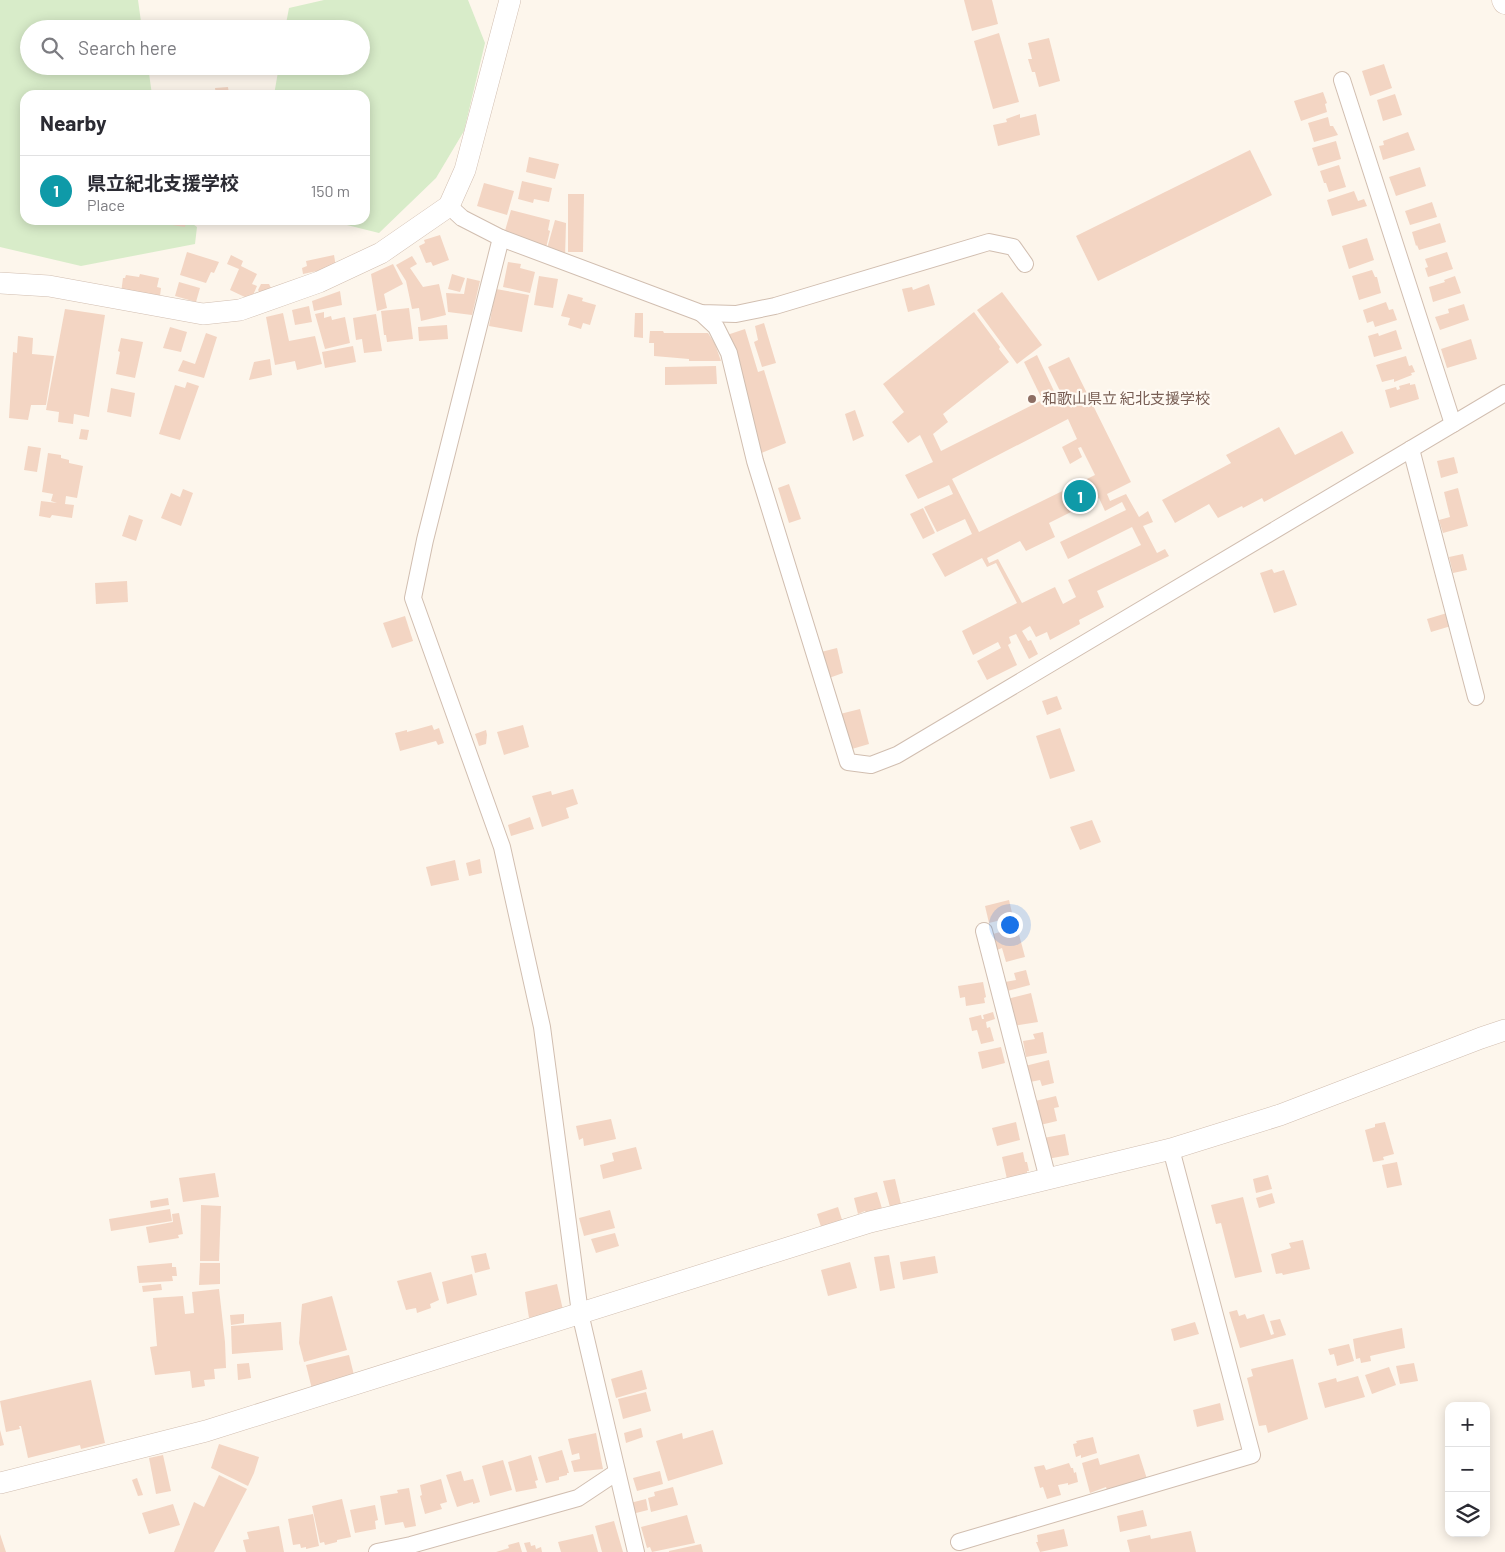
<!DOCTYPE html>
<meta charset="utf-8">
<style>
body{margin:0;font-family:Barlow,"Noto Sans JP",sans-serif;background:#f2f2f3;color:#2b2b33}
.controls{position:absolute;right:15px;bottom:15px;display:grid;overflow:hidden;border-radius:10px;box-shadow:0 2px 12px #0003}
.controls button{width:45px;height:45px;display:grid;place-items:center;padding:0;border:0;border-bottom:1px solid #e1e1e2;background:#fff;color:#2b2b33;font:25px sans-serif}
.you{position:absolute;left:1009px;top:924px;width:18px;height:18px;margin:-12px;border:4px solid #fff;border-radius:50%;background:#1a73e8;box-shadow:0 0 0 8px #1a73e833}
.badge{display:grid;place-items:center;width:32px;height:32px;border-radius:50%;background:#e76f51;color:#fff;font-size:16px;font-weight:700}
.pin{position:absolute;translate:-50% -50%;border:2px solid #fff;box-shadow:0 1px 5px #0006}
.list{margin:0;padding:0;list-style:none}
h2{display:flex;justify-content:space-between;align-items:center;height:65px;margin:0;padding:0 20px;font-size:21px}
h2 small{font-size:16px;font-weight:400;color:#7c7c81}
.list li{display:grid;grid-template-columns:32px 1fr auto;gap:15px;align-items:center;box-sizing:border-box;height:70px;padding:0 20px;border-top:1px solid #e1e1e2}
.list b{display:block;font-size:19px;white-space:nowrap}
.list p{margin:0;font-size:16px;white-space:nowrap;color:#7c7c81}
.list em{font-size:16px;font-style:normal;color:#7c7c81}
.icon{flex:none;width:28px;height:28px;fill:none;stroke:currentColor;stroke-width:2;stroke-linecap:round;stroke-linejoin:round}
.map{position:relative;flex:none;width:1505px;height:1552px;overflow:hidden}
.search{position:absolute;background:#fff;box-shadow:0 2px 12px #0003;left:20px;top:20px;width:350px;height:55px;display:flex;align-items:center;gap:12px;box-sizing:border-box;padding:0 18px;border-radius:28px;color:#7c7c81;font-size:19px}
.panel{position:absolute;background:#fff;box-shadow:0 2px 12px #0003;left:20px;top:90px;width:350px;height:135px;border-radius:15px}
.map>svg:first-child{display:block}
</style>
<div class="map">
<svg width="1505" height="1552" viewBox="0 0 1505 1552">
<rect width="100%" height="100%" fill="#fdf6ec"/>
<g fill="#d8ecc9">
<polygon points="0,0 138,0 142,29 29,29 29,66 148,66 152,95 25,95 25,220 187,220 197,227 195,244 81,266 0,247"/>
<polygon points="324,0 468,0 485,43 464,131 436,178 379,233 327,220 365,220 365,95 274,95 279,66 361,66 361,29 285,29 289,8"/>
</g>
<g fill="#f3d5c3" fill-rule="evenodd">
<polygon points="964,0 992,0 998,24 972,31"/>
<polygon points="999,33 1019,102 993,109 974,41"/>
<polygon points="1049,38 1060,81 1039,87 1035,72 1032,72 1028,59 1032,59 1028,43"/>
<polygon points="1384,64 1392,88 1370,96 1362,71"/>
<polygon points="228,87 229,94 216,95 215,88"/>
<polygon points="1323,92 1327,103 1325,104 1327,112 1301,121 1294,101"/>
<polygon points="1395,94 1402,115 1383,121 1377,100"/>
<polygon points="1020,114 1020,118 1036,114 1040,135 998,146 993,125 1007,122 1006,119"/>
<polygon points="1328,117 1330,126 1333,126 1338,135 1314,142 1308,123"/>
<polygon points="1408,132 1415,150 1383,160 1379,146 1384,145 1383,141"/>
<polygon points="1336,141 1341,159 1318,166 1312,148"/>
<polygon points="1250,150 1272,195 1098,281 1076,236"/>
<polygon points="529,157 559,164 555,179 526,172"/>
<polygon points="1339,165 1346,187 1329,192 1326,183 1324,183 1320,171"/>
<polygon points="1420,167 1426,186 1396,196 1389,177"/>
<polygon points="522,181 552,188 549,202 534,199 533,203 518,199"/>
<polygon points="484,183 514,191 507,215 477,206"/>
<polygon points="1354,191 1358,201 1364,199 1367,206 1332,216 1327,200"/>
<polygon points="568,194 584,194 583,252 568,252"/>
<polygon points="1432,202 1437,217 1410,225 1405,211"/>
<polygon points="511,210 550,220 548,230 550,231 546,248 504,234"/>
<polygon points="173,220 186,220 185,227 172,225"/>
<polygon points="555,220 566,223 565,258 546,252"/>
<polygon points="1440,223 1446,242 1419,250 1417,245 1416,246 1412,232"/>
<polygon points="440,235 449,260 433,266 431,262 426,263 419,246 425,243 424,240"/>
<polygon points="1367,238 1374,260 1349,269 1342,246"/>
<polygon points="187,252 219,262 214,273 211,272 206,283 180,275"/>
<polygon points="1447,252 1453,269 1428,277 1425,268 1428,267 1425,259"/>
<polygon points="231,255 243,261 241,266 257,274 252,284 257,286 251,300 230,290 239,269 227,264"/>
<polygon points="334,255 336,267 303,274 302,268 307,266 306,261"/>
<polygon points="412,256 417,264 410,268 423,287 439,284 446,315 421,321 419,308 412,309 406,281 396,265"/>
<polygon points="508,262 521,264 520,268 535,272 530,293 503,287"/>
<polygon points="393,264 403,284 384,294 387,308 377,311 371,274"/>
<polygon points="1372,270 1375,277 1377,277 1381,293 1359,300 1352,276"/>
<polygon points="140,274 159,278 157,287 161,288 160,296 121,293 123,278 125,278 126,275 139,277"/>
<polygon points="452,274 465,278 460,292 448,289"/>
<polygon points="539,276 558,279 553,308 534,305"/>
<polygon points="1455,276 1461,293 1433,302 1429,287 1445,282 1444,280"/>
<polygon points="467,278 480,281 472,315 448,312 446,293 464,294"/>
<polygon points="179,282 200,288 196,302 175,296"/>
<polygon points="261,284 269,284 272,290 261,295 258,290"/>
<polygon points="929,284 935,305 908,312 902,289 912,287 913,290"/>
<polygon points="496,289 529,295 522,332 489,326"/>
<polygon points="340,291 342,305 314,311 312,301"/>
<polygon points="1002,292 1042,345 1017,364 977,310"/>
<polygon points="568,294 583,298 582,301 596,305 590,325 583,323 581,329 568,325 570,318 561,316"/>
<polygon points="1386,302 1389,310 1393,309 1397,320 1375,327 1373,321 1367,323 1363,310"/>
<polygon points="1464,304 1469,320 1440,330 1435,317 1449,313 1448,309"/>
<polygon points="309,306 312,322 295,325 292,310"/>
<polygon points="409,308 413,339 387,342 386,335 384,335 381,311"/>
<polygon points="65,309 105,315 89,417 74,414 73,424 58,422 59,412 46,410"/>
<polygon points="324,312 324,318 331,316 332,320 345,317 350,343 325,349 315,314"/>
<path d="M974,312l26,35 -1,2 10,13 -66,52 5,8 -15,12 8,17 119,-60 -12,-24 21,-10 62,125 -24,12 3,7 16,-7 13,23 9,-6 5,11 -10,4 14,27 8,-4 4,7 -72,35 7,16 -25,13 1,4 -30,16 -3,-8 -11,5 -6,-11 -8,5 6,10 3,-1 7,14 -9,5 -13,-25 -7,3 2,6 -3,2 9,20 -30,15 -10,-19 24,-13 -3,-6 -25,13 -11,-24 55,-28 -21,-40 -9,4 -5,-9 -37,19 -13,-23 40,-20 -7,-15 -28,13 -13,-25 29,-13 -4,-9 -31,14 -13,-24 28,-13 -13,-27 -12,8 -16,-21 12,-10 -21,-28zM1068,419l9,20 -15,8 8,17 12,-7 -4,-9 3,-1 14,28 -116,57 -27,-53zM1099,498l6,13 17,-9 4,8 -66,32 8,17 64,-32 9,18 -73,35 8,17 -13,7 -8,-17 -33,16 -24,-44 -9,4 -2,-5 33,-17 6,10 29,-14 -6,-14z"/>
<polygon points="283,313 289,341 315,336 322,364 297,370 295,361 275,365 266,317"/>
<polygon points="635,313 643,313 643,338 634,337"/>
<polygon points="376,314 382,351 364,353 362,339 356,340 353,318"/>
<polygon points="764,323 776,363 762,367 754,342 758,340 755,326"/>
<polygon points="447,325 448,339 419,341 418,327"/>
<polygon points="170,327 187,332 181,352 163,348"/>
<polygon points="745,329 758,372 764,370 786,443 759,454 724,336"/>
<polygon points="1396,330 1402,349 1374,357 1368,336 1378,333 1379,336"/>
<polygon points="650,331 663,331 664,333 708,333 715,344 721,361 689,361 689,359 654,356 654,343 649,343"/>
<polygon points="206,333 217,337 204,378 178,371 183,360 195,364"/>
<polygon points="18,336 33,338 32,354 54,356 46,405 31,405 28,420 9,418 13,352 17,353"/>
<polygon points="121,338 143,342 135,378 116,374 120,352 118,351"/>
<polygon points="1471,339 1477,359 1447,368 1441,349"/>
<polygon points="353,346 356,362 325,368 322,352"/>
<polygon points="1037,355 1054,391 1041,397 1024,362"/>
<polygon points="1406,356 1409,366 1412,365 1415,372 1411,373 1412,375 1394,382 1394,379 1382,382 1376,365"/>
<polygon points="270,359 272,375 249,380 254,362"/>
<polygon points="716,366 717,384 665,385 665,367"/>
<polygon points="187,382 199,386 180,440 159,434 175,385 185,388"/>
<polygon points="1410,383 1410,385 1415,384 1419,399 1390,408 1385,390 1396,387 1397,390 1400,389 1399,386"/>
<polygon points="111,388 135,393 131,417 107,412"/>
<polygon points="855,410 864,436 853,441 845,414"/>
<polygon points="1279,427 1295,455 1342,431 1354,453 1264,502 1262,498 1243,508 1242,506 1218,518 1209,504 1175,523 1162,500 1231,463 1226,455"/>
<polygon points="81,429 89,430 87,440 79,439"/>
<polygon points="28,446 41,448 37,472 24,470"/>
<polygon points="48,453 61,455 61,458 69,460 69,463 83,466 77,498 66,496 65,504 74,505 72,518 52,515 50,518 39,516 41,501 57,503 51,501 53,494 42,492"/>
<polygon points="1454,457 1458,473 1441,478 1437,461"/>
<polygon points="789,484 801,519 789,523 778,488"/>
<polygon points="1458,488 1468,526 1443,533 1439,520 1450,517 1444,492"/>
<polygon points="183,489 193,493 181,526 161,518 171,493 180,497"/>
<polygon points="923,508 935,533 923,539 910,514"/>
<polygon points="129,515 143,520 136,541 122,536"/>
<polygon points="1463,554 1467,570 1453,573 1449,557"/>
<polygon points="1272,569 1274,573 1284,570 1297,605 1274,613 1260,573"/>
<polygon points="127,581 128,602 96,604 95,583"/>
<polygon points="1447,613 1451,626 1431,632 1427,619"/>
<polygon points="405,616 413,641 392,648 383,623"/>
<polygon points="837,648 843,673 829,678 821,652"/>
<polygon points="1057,696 1062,709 1047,715 1042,701"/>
<polygon points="860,709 869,744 845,751 836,715"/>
<polygon points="432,725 434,730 439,728 444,743 438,745 436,741 400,751 395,733 407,730 407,732"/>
<polygon points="523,725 529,747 504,755 497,732"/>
<polygon points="1060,728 1075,771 1050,779 1036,736"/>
<polygon points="486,730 487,735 486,744 479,746 475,734"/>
<polygon points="573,789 578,804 566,808 569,818 542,827 532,796 551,791 552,795"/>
<polygon points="530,817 534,829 511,836 508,825"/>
<polygon points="1092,820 1101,842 1080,850 1070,827"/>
<polygon points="480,859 482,873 469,876 466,863"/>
<polygon points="455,860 459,880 431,886 426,867"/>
<polygon points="1009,900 1013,917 989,923 985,906"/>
<polygon points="1017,927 1025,957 1006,962 1002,948 997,950 993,934"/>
<polygon points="1026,970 1030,985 1007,991 1005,982 1016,980 1014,973"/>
<polygon points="983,982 986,997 984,998 985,1003 966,1006 965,997 960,998 958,986"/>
<polygon points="1031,993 1038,1022 1013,1026 1007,999"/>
<polygon points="993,1012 995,1019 986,1022 987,1028 990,1027 994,1041 981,1044 977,1030 972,1031 969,1018 981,1015 982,1019 984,1019 983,1015"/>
<polygon points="1043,1032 1047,1053 1026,1057 1023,1041 1035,1039 1033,1034"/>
<polygon points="1001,1047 1005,1063 982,1069 978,1052"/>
<polygon points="1049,1060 1054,1083 1042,1086 1040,1080 1030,1082 1025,1066"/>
<polygon points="1056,1096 1059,1107 1054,1108 1057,1121 1036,1126 1031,1102"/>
<polygon points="611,1119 616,1139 584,1146 583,1138 579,1140 576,1126"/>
<polygon points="1016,1122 1020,1140 997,1146 992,1128"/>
<polygon points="1385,1122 1394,1154 1383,1157 1384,1160 1373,1162 1365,1130 1375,1127 1375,1124"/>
<polygon points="1065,1134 1069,1155 1042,1160 1038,1139"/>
<polygon points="636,1147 642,1169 603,1179 600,1165 614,1161 612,1153"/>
<polygon points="1023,1152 1025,1162 1027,1162 1029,1171 1027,1171 1027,1174 1007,1179 1002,1157"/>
<polygon points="1397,1162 1402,1185 1387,1188 1382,1165"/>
<polygon points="215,1173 219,1197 183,1202 179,1178"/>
<polygon points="1268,1175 1272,1189 1256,1193 1253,1179"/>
<polygon points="895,1179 901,1204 890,1207 883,1181"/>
<polygon points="877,1192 884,1215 868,1220 865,1211 858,1214 854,1198"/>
<polygon points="1272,1193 1275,1203 1259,1208 1256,1198"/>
<polygon points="1243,1197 1262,1272 1235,1278 1221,1223 1216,1224 1211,1205"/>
<polygon points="168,1198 169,1205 151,1208 150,1201"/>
<polygon points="201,1205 221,1206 219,1261 200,1261"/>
<polygon points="838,1207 843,1223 822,1230 817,1214"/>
<polygon points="170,1209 172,1221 111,1231 109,1219"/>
<polygon points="610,1210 615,1228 584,1236 579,1218"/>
<polygon points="179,1213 183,1234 178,1235 179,1238 149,1243 146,1227 173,1222 172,1214"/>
<polygon points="615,1233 619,1246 596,1253 591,1239"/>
<polygon points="1303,1240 1310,1269 1283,1275 1282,1273 1276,1274 1271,1254 1291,1248 1289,1243"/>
<polygon points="486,1253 490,1269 475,1273 471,1256"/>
<polygon points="889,1255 895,1288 880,1291 874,1257"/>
<polygon points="935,1256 938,1273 903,1280 900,1262"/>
<polygon points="850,1262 857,1288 828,1296 821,1270"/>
<polygon points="172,1263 172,1267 176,1267 177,1276 172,1276 173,1281 139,1283 137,1266"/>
<polygon points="200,1263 220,1263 220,1284 199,1285"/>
<polygon points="431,1272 439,1300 430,1304 431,1308 417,1313 416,1308 406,1310 397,1281"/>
<polygon points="472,1274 477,1295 447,1304 442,1282"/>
<polygon points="161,1284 162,1290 143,1292 142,1286"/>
<polygon points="557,1284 563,1310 529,1318 525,1292"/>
<polygon points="219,1289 225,1342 226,1368 214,1369 215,1379 204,1380 205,1386 192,1388 190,1371 155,1375 150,1347 157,1346 153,1298 183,1296 185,1314 194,1313 192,1292"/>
<polygon points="332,1296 347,1350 304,1362 299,1343 302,1304"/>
<polygon points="1237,1310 1239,1316 1245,1314 1247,1319 1264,1314 1271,1335 1274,1334 1270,1321 1280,1319 1286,1335 1240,1348 1229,1312"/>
<polygon points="244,1314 244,1323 231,1325 230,1315"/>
<polygon points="281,1322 283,1350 232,1354 231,1326"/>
<polygon points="1195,1322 1199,1334 1174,1341 1171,1329"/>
<polygon points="1402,1328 1405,1348 1370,1356 1371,1361 1361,1363 1360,1358 1356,1359 1353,1339"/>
<polygon points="1349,1344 1354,1361 1337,1366 1334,1354 1330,1355 1328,1349"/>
<polygon points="349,1355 355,1379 312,1389 306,1365"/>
<polygon points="1293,1359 1308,1419 1268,1433 1266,1425 1259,1426 1247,1378 1253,1376 1251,1369"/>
<polygon points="249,1363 251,1378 238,1380 237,1364"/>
<polygon points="1414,1363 1418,1381 1400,1384 1396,1366"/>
<polygon points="1389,1367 1396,1385 1372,1394 1365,1375"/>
<polygon points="642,1370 647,1389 616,1398 611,1379"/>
<polygon points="1358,1376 1365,1397 1325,1408 1318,1383 1336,1378 1337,1382"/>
<polygon points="91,1380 105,1443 81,1449 80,1445 28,1458 21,1426 19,1426 20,1429 6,1432 0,1401"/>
<polygon points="646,1392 651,1411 623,1419 618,1399"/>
<polygon points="1220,1403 1224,1420 1197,1427 1193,1410"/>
<polygon points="641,1428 643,1437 626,1443 624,1433"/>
<polygon points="0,1430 4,1445 0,1446"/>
<polygon points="713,1430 723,1464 668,1481 656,1441 682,1433 683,1439"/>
<polygon points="596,1433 603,1469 574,1472 571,1461 580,1459 579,1453 572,1455 568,1439"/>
<polygon points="1093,1437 1097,1453 1081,1458 1081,1455 1076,1457 1073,1444 1077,1443 1076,1441"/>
<polygon points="219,1444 259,1457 254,1473 248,1486 211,1468"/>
<polygon points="562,1450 569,1473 567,1473 567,1475 559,1477 559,1480 546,1483 538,1457"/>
<polygon points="1139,1454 1147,1479 1107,1490 1106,1487 1090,1493 1082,1463 1098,1458 1100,1465"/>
<polygon points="163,1455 171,1491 156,1494 149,1458"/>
<polygon points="531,1455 538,1480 535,1481 537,1488 516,1492 508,1462"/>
<polygon points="503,1460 512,1490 490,1496 482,1466"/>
<polygon points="1069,1463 1071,1468 1073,1468 1074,1473 1076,1472 1078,1482 1068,1485 1068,1483 1058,1485 1061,1495 1047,1499 1043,1487 1040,1488 1034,1467 1044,1465 1046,1470"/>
<polygon points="461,1471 464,1481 473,1479 480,1502 473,1504 473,1502 457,1507 446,1475"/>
<polygon points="660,1471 663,1484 637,1491 633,1478"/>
<polygon points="219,1475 247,1489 214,1552 174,1552 194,1502 204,1507"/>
<polygon points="137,1478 143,1495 138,1496 132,1480"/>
<polygon points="441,1479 447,1502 440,1504 442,1509 425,1514 420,1496 422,1495 420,1485"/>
<polygon points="673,1487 678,1505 651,1512 648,1498 655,1496 654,1492"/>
<polygon points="409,1488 416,1526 405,1528 403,1522 385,1525 380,1496 398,1493 397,1490"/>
<polygon points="342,1499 351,1537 337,1540 337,1542 325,1545 324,1542 320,1543 312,1506"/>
<polygon points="646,1499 648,1510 632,1514 630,1503"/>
<polygon points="173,1504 180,1525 149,1534 142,1513"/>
<polygon points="375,1505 378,1520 375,1521 376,1529 355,1533 350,1510"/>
<polygon points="1143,1510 1147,1526 1120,1532 1117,1516"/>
<polygon points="313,1514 319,1546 306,1549 306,1547 301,1548 300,1544 293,1545 288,1519"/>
<polygon points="687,1515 695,1543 652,1552 650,1547 647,1548 641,1527"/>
<polygon points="614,1521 623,1552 602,1552 595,1526"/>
<polygon points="279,1526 284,1552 246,1552 243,1540 249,1539 247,1532"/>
<polygon points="1064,1529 1068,1546 1040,1552 1036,1542 1038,1542 1037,1535"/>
<polygon points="1191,1531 1196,1552 1130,1552 1127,1540 1150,1535 1151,1539"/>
<polygon points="0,1534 6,1552 0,1552"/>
<polygon points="593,1534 598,1552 561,1552 558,1542"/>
<polygon points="519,1542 522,1552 496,1552 509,1548 508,1545"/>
<polygon points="530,1542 531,1546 535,1545 536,1549 541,1547 542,1552 527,1552 524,1543"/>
<polygon points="701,1544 703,1552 669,1552 669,1551"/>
</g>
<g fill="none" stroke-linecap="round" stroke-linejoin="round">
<defs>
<g id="minor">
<polyline points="1342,80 1453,424"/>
<polyline points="449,206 462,218 501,238 701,313 736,314 775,306 989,242 1013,247 1025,264"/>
<polyline points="501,238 425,540 413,598 502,847 542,1027 580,1313 636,1552"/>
<polyline points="701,313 716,327 729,353 755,461 848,762 871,765 897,755 1505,393"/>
<polyline points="1411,449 1476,697"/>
<polyline points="984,931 1048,1179"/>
<polyline points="959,1542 1252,1455 1171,1149"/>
<polyline points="377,1552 411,1545 578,1498 617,1472"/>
</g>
<g id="tertiary">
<polyline points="0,283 49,286 203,314 240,310 319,282 381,253 449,206 465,170 510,0"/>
<polyline points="0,1483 206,1431 870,1222 1171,1149 1280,1115 1481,1038 1505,1030"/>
</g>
<polyline id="secondary" points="1504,0 1505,2"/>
</defs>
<use href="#minor" stroke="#d1beb0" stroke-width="18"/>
<use href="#tertiary" stroke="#d1beb0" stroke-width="22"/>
<use href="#secondary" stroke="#d6c0b0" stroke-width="25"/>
<use href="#minor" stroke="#fff" stroke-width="16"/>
<use href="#tertiary" stroke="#fff" stroke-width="21"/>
<use href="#secondary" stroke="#fff" stroke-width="24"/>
</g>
<circle fill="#8d6e63" stroke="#fffaf3" stroke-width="2" cx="1032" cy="399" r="5"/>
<g text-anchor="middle" stroke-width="4.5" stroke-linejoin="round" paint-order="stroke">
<g font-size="15" fill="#785e54" stroke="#fffaf3" text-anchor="start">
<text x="1042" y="404">和歌山県立 紀北支援学校</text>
</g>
</g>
</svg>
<div class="controls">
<button>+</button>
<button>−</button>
<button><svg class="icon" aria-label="layers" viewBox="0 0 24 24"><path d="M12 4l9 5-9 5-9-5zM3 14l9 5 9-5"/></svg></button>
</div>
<div class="you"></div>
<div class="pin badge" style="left:1080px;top:496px;background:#0f9aa8">1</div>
<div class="search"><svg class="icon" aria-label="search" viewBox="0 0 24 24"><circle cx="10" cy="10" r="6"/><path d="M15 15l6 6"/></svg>Search here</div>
<section class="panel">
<h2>Nearby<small></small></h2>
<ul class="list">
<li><span class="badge" style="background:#0f9aa8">1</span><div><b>県立紀北支援学校</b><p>Place</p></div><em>150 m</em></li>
</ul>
</section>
</div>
